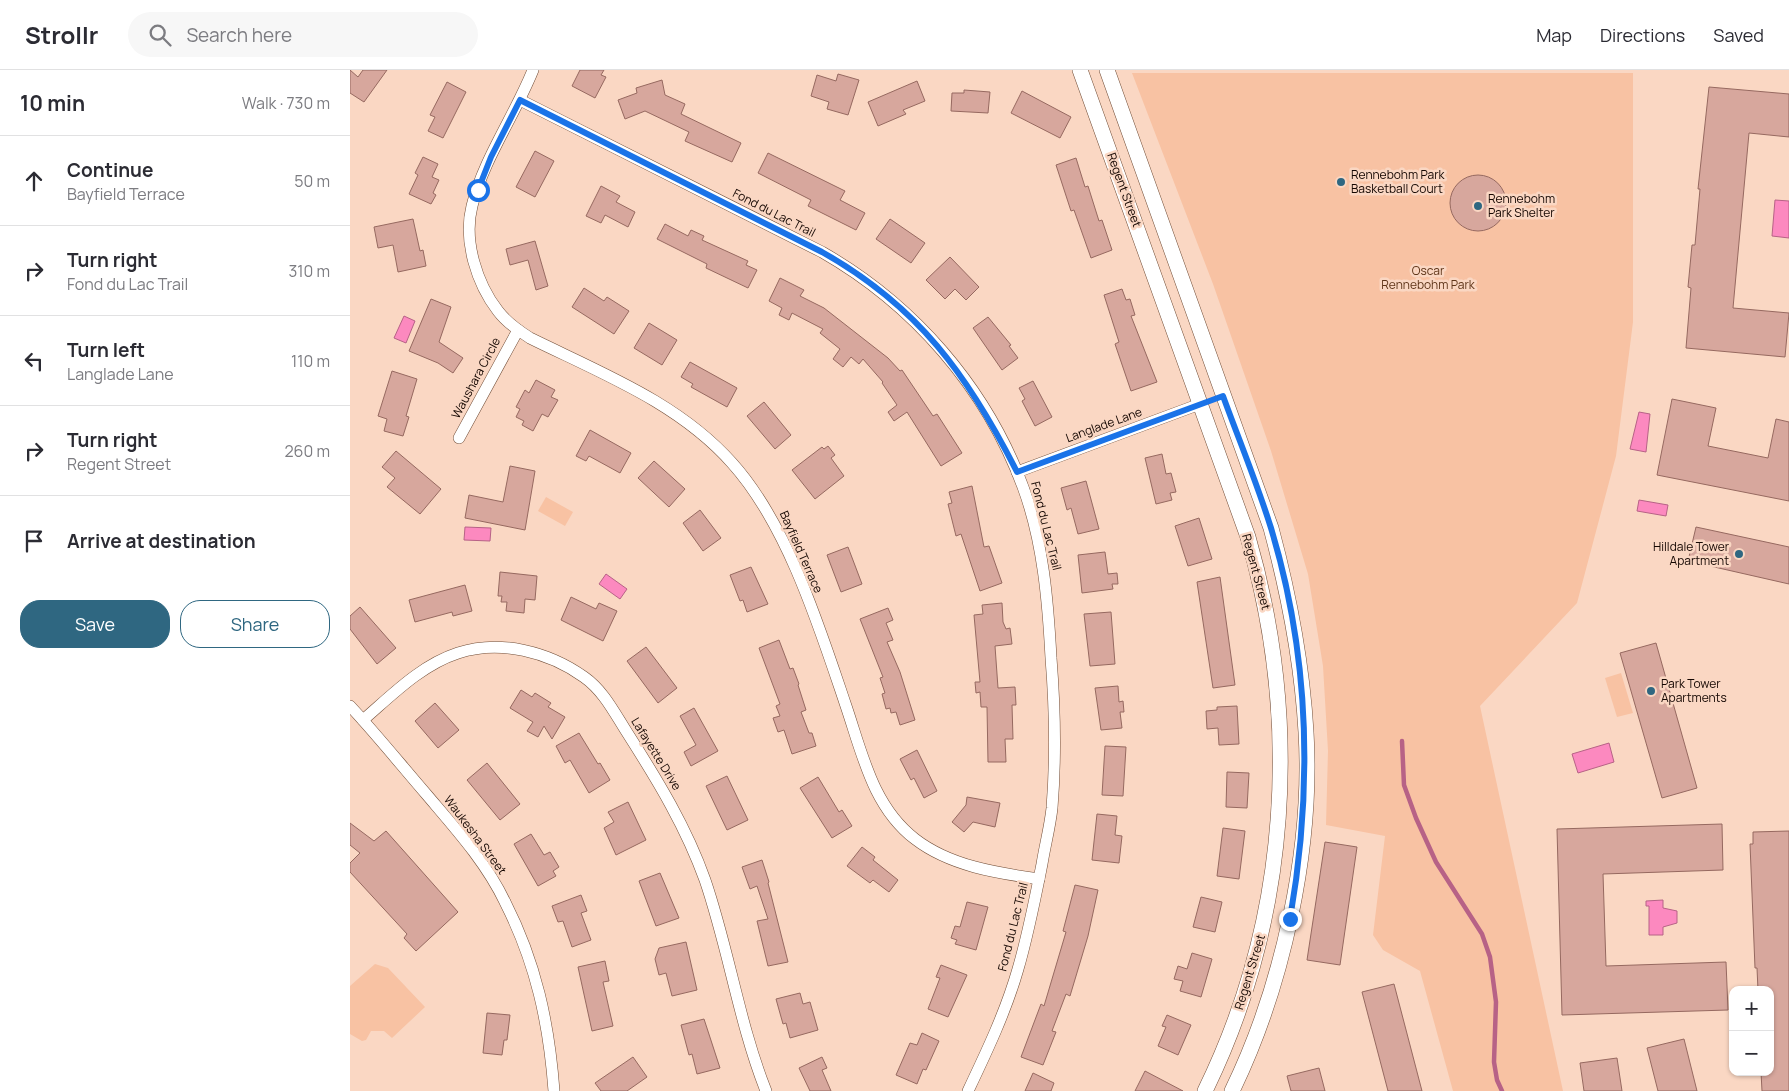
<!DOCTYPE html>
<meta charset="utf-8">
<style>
body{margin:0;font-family:Manrope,sans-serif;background:#f7f7f7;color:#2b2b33}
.controls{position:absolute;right:15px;bottom:15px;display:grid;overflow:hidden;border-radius:10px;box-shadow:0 1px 4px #0004}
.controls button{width:45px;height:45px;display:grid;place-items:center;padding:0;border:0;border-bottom:1px solid #e1e1e2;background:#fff;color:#2b2b33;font:25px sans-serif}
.stop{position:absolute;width:15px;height:15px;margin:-11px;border:4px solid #1a73e8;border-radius:50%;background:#fff}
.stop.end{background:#1a73e8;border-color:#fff;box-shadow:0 1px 5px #0008}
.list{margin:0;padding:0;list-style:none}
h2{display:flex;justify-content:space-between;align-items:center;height:65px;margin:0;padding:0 20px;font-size:21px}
h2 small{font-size:16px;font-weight:400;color:#7c7c81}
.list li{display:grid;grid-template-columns:32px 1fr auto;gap:15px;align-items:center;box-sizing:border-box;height:90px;padding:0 20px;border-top:1px solid #e1e1e2}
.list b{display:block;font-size:19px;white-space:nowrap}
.list p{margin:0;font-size:16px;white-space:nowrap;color:#7c7c81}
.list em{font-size:16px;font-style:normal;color:#7c7c81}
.actions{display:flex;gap:10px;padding:15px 20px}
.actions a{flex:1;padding:11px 0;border:1px solid #2f6781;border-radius:20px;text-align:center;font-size:18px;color:#2f6781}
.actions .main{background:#2f6781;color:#fff}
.icon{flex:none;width:28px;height:28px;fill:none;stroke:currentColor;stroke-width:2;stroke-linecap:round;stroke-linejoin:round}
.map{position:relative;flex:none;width:1439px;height:1021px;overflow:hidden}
header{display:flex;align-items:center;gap:30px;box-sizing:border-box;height:70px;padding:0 25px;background:#fff;border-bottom:1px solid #e1e1e2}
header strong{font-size:24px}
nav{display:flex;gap:28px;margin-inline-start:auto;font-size:18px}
.search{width:350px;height:45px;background:#f7f7f7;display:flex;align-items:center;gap:12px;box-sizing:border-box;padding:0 18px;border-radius:28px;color:#7c7c81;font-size:19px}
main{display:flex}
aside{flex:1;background:#fff}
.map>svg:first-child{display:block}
</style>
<header>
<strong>Strollr</strong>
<div class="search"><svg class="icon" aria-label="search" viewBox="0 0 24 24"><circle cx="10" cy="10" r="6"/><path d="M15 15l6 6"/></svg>Search here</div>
<nav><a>Map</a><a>Directions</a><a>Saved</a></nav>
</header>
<main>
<aside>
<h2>10 min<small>Walk · 730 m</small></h2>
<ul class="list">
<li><svg class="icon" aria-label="ahead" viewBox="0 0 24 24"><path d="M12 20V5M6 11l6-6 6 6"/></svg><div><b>Continue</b><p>Bayfield Terrace</p></div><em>50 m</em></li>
<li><svg class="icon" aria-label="right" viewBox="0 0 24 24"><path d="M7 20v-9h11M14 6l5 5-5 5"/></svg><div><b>Turn right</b><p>Fond du Lac Trail</p></div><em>310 m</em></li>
<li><svg class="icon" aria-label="left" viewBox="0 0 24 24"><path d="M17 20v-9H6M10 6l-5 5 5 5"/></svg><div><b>Turn left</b><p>Langlade Lane</p></div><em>110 m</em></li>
<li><svg class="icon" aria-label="right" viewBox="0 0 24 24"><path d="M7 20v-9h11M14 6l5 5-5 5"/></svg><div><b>Turn right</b><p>Regent Street</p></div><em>260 m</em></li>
<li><svg class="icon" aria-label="arrive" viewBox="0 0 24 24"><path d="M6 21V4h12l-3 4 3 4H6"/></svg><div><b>Arrive at destination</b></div></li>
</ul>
<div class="actions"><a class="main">Save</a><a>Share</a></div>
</aside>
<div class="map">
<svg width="1439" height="1021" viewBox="0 0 1439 1021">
<rect width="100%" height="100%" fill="#fad7c3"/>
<g fill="#f8c2a3">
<polygon points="782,3 1283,3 1283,252 1266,386 1227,533 1130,636 1213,1021 1103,1021 1070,901 1033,880 1023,865 1035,766 976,755 978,681 973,596 958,504 921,381 863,214"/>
<polygon points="196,427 223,442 215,456 188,441"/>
<polygon points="1271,603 1283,643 1267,647 1255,608"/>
<polygon points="25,894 38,898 75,937 42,968 34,961 21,961 16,970 12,971 0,964 0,916"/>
</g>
<g fill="#fc89bf" stroke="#b76286">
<polygon points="1425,130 1439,131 1439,168 1422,166"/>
<polygon points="54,246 65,251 56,273 44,268"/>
<polygon points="1289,342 1300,344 1296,382 1280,379"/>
<polygon points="1289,430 1318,435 1316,446 1287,441"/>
<polygon points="115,457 141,458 140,471 114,470"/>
<polygon points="256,504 277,519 270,529 249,514"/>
<polygon points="1259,673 1264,692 1228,703 1222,684"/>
<polygon points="1313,830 1313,838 1327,841 1327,853 1313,857 1313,865 1299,865 1299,836 1296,836 1296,831"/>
</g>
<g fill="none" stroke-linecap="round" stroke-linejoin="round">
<polyline stroke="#b76286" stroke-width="4.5" points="1052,671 1054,715 1066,748 1086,792 1132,864 1140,887 1146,932 1144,992 1147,1010 1152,1021"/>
</g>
<g fill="#d7a79d" stroke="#966960">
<polygon points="0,0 8,7 13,0 37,0 14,32 0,23"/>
<polygon points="230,0 254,0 251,5 256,7 245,28 222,16"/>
<polygon points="488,4 509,10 498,45 477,39 479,32 461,26 467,5 486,11"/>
<polygon points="312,10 315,25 335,34 331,44 391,73 382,92 335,71 339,62 295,41 275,49 268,30 287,23 286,18"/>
<polygon points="567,11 575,31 553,40 556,44 528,56 518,32"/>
<polygon points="97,12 116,22 93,68 78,61 85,47 80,45"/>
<polygon points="1359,17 1439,24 1439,67 1399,63 1383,238 1439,243 1435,287 1336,278 1341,218 1338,217 1342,175 1345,175 1350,119 1348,119"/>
<polygon points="614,20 640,22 638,43 601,41 602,23 614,23"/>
<polygon points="672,21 721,47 710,68 661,43"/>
<polygon points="185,81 204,91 185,127 166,117"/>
<polygon points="418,83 495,121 490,130 515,143 506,160 458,136 461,130 408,103"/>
<polygon points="73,87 88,94 82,107 89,110 83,123 86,125 81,134 59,124 68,105 65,103"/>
<polygon points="726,88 735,117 738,116 749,151 752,150 762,180 741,188 724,140 721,141 706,95"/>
<circle cx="1128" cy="133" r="28"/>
<polygon points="251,116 270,126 266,132 285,142 278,157 255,145 251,153 236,146"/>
<polygon points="63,149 70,181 73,180 76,196 48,202 43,175 28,178 24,157"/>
<polygon points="540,149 575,173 561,193 526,169"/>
<polygon points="315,154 338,166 341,160 354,166 352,170 398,191 396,195 407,200 398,218 356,198 357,194 307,169"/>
<polygon points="185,171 198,216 186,220 178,190 160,195 156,179"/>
<polygon points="600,187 629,217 616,230 605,219 595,229 576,210"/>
<polygon points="430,208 454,220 450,226 474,238 538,288 550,301 552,300 583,346 587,344 612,383 591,396 557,342 544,351 538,342 547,335 532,313 533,312 513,289 509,294 501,287 493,297 483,289 490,279 470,263 473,259 442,243 439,250 429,245 432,238 419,231"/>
<polygon points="234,218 254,231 257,227 279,241 264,264 222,237"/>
<polygon points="772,219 776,230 780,229 785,245 781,246 807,312 781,321 765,274 769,272 754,225"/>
<polygon points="81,229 101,237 89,272 113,288 103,303 88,293 59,281"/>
<polygon points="638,247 661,275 659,276 668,288 652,300 623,258"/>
<polygon points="299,253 327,270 312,295 284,278"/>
<polygon points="340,292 387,318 377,337 341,317 343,314 331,307"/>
<polygon points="42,301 67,309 56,346 59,347 53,366 34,361 37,349 28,346"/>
<polygon points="186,310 205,320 201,327 208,330 198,347 192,344 183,361 172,355 174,351 166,347 170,339 166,337 175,320 179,323"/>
<polygon points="683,311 702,347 685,356 672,331 675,329 669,318"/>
<polygon points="1322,329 1366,338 1358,376 1418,388 1426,349 1439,352 1439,431 1307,405"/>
<polygon points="414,332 441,365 425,379 397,346"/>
<polygon points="240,360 281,383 270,403 239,386 236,391 226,386"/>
<polygon points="478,376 485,385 481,388 494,406 465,429 442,400 472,377 474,379"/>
<polygon points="46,381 91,419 70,444 37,417 45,408 32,397"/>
<polygon points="812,384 816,404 821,403 826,422 820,423 822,430 806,434 795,388"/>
<polygon points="304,391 335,419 319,437 288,408"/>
<polygon points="160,396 185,401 175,460 115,448 119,425 153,432"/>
<polygon points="736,411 749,459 728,464 721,438 717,440 711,418"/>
<polygon points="622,416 634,477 639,476 652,513 630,521 611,464 606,466 598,434 602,433 599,422"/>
<polygon points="350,440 371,468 353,481 333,453"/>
<polygon points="849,448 862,489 838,496 825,456"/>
<polygon points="1346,457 1439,477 1439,514 1338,491"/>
<polygon points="498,477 512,514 491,522 477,485"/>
<polygon points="755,482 758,504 767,503 768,514 762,514 763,519 732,523 728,485"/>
<polygon points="401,497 418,534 397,542 393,530 390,531 380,505"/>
<polygon points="150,502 187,506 185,530 175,529 174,543 156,541 157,532 151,532 152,526 148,526"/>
<polygon points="870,507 885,615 863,618 847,512"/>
<polygon points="115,515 122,541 103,546 102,542 65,552 59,530"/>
<polygon points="221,527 246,539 249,533 267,541 253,571 211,550"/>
<polygon points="652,533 653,552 656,559 660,558 662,574 645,576 648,618 665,617 666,635 662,635 663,669 655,669 656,692 638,692 637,637 631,637 630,622 626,623 625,612 630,612 624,545 633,544 632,535"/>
<polygon points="10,537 46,578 27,594 0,559 0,546"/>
<polygon points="538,538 543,550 536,553 543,570 537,572 550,602 565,650 550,655 546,642 541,643 540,638 536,639 532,624 535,623 530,608 533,607 510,549"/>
<polygon points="761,542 765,594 740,596 734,544"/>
<polygon points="429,570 440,599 443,598 449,614 448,615 456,640 451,642 459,663 462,663 466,676 442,684 434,660 428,662 423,648 430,646 426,636 430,634 409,578"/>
<polygon points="1306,573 1347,718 1312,728 1270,583"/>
<polygon points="296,577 327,618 308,633 277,591"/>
<polygon points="768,616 769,632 773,631 774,642 770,642 772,658 751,660 745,618"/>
<polygon points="171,620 182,627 185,623 201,633 198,637 215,647 202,669 194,656 188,667 177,661 183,652 160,638"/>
<polygon points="85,633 109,660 88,678 65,651"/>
<polygon points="887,636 889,674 869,675 868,658 857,659 856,641 867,640 867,637"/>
<polygon points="344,638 368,681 341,696 334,682 346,675 330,646"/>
<polygon points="229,663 248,694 250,693 260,710 239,723 220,690 215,693 206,676"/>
<polygon points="755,676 776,677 773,726 752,725"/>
<polygon points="567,680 587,721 574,728 564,708 561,710 550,689"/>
<polygon points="137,693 170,734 150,750 117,710"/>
<polygon points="877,702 899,703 897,738 876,737"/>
<polygon points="377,706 398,750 377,760 356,716"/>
<polygon points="468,707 489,742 492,740 502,756 482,768 450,718"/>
<polygon points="617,727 650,733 645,757 623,752 614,762 602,752 616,735"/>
<polygon points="278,732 296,770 266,785 254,758 264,752 258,742"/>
<polygon points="747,744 767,746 765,765 772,766 769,793 742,790"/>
<polygon points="0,753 24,771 36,761 108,842 66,881 54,868 57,864 0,802 0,793 10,783 0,775"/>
<polygon points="1372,754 1373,800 1253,804 1256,896 1376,892 1378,940 1212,945 1207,759"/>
<polygon points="873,758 895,761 889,809 867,806"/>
<polygon points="1439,761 1439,1021 1412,1021 1411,1002 1420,1002 1420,920 1408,920 1407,898 1405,898 1400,774 1403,774 1403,762"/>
<polygon points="181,764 194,785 200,782 209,797 203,801 206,806 188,816 164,774"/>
<polygon points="975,772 1007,777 990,895 957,890"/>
<polygon points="512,777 525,787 523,790 548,810 539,822 523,810 520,813 497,796"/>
<polygon points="412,790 419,812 418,813 438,892 418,896 407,851 418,849 407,816 400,819 392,797"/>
<polygon points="310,803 329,848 306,856 289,811"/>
<polygon points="725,815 748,820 738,866 720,926 716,924 702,961 706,962 693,995 671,987 691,934 694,936 716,862 713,861"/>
<polygon points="231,825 237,841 231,843 241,870 222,877 213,851 208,852 202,836"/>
<polygon points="851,827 872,832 865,862 843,857"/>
<polygon points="617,832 638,837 626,880 605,874 607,870 601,868 605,856 610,857"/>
<polygon points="336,872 347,920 322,926 316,903 309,905 305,889 309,878"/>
<polygon points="842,883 862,889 851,927 830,921 833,911 824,909 828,896 837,899"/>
<polygon points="255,891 259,911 253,912 263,956 242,961 228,897"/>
<polygon points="591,895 617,905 598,947 578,939 590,908 586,907"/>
<polygon points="1044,914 1072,1021 1038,1021 1012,922"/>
<polygon points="450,923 453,934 460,932 468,960 440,968 436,953 433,954 426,929"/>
<polygon points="137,943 160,945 157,970 154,970 152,985 133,983"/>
<polygon points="817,945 841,955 828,985 808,976 816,957 812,956"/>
<polygon points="354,949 370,998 347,1004 342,984 339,985 331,955"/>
<polygon points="572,963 589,971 576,1000 573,999 567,1014 546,1005 560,973 567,975"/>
<polygon points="1334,969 1347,1021 1308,1021 1297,978"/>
<polygon points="283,987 297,1007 277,1021 251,1021 245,1013"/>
<polygon points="472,987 477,998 472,1000 481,1021 460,1021 449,998"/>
<polygon points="1267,988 1272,1021 1234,1021 1230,993"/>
<polygon points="969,998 975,1021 941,1021 937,1006"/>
<polygon points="795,1001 833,1021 785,1021"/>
<polygon points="683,1003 704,1013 701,1021 675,1021"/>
</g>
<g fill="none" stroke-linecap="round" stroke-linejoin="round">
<defs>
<g id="minor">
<path d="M183,0c-18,45 -50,90 -61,136 -9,35 5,78 26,105 9,12 21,20 32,27 71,35 149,65 202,125 55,61 87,163 113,240 17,49 27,103 70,136 35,27 82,34 124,40"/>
<path d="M170,30l302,152c91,52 164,135 201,235 20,54 25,114 28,171 4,50 5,100 1,150 -2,19 -7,37 -10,56 -7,35 -14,71 -24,105 -12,42 -31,82 -50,122"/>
<polyline points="109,368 168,260"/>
<polyline points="667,402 850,334"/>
<path d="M0,636c27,29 51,59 77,89 28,33 59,67 78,107 31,61 44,121 49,189"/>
<path d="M13,650c29,-25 58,-55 95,-67 42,-14 91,-1 126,24 20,14 31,37 44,57 30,47 58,93 77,146 24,70 34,143 61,211"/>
</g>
<g id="tertiary">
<path d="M730,0l168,467c53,184 42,380 -43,554"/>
<path d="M757,0l164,458c18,67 31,134 35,204 7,116 -23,254 -74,359"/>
</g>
</defs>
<use href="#minor" stroke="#714d37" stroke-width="12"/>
<use href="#tertiary" stroke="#714d37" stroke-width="16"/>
<use href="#minor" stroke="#fff" stroke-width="11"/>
<use href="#tertiary" stroke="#fff" stroke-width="15"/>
</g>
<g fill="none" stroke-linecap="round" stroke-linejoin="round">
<path stroke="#1a73e8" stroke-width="6" d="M128,120l13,-33 29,-57 302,152c96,54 146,123 195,220l206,-76c16,44 34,87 48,132 39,129 42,259 19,391"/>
</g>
<g fill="#2f6781" stroke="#fad7c3" stroke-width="2">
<circle cx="991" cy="112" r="5"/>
<circle cx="1128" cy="136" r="5"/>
<circle cx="1389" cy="484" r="5"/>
<circle cx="1301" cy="621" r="5"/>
</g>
<g text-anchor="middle" stroke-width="5" stroke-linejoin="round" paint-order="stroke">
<g font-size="12" fill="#150702" stroke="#fad7c3" text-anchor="start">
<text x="1001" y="109">Rennebohm Park<tspan x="1001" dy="14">Basketball Court</tspan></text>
<text x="1138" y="133">Rennebohm<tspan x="1138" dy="14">Park Shelter</tspan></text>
<text x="1379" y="481" text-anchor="end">Hilldale Tower<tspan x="1379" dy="14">Apartment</tspan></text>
<text x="1311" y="618">Park Tower<tspan x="1311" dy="14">Apartments</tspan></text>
</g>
<g font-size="12" fill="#150702" stroke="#fad7c3">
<text transform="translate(774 120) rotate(70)" y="4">Regent Street</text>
<text transform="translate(424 143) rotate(27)" y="4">Fond du Lac Trail</text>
<text transform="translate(126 308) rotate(-62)" y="4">Waushara Circle</text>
<text transform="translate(754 355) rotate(-20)" y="4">Langlade Lane</text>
<text transform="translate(696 456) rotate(76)" y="4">Fond du Lac Trail</text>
<text transform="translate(451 482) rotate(66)" y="4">Bayfield Terrace</text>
<text transform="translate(906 502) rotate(75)" y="4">Regent Street</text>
<text transform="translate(306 684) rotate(58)" y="4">Lafayette Drive</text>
<text transform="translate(125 765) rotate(53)" y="4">Waukesha Street</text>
<text transform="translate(663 857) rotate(-76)" y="4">Fond du Lac Trail</text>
<text transform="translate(900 902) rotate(-73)" y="4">Regent Street</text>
</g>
<g font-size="12" fill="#5f3519" stroke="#fad7c3">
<text x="1078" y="205">Oscar<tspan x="1078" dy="14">Rennebohm Park</tspan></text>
</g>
</g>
</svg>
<div class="controls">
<button>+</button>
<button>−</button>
</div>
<div class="stop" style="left:128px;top:120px"></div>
<div class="stop end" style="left:940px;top:849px"></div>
</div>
</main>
